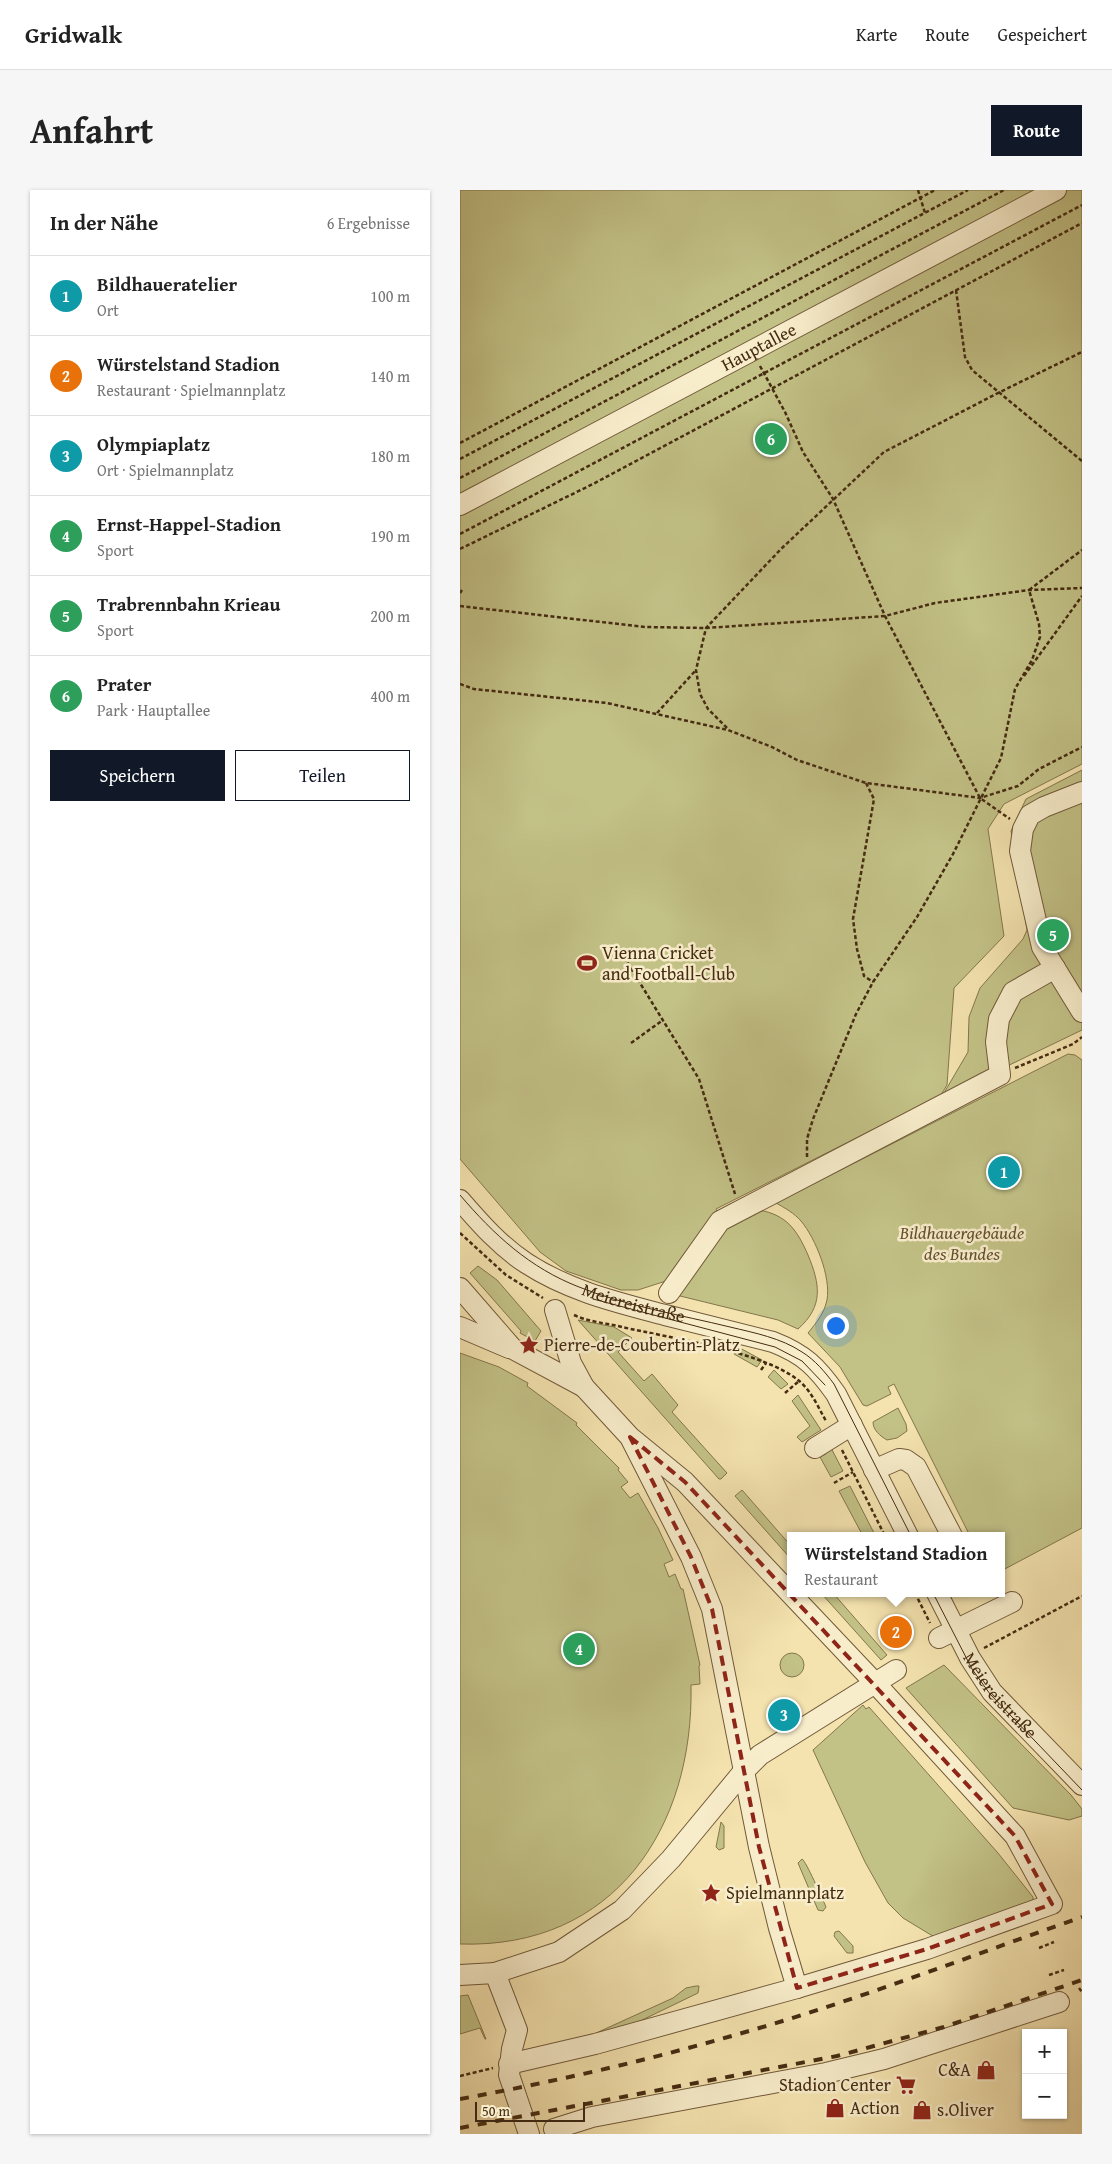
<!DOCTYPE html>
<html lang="de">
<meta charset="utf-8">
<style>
body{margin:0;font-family:"Gentium Book Plus",serif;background:#f6f6f6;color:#222}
.controls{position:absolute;right:15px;bottom:15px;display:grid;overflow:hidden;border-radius:0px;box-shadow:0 1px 4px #0004}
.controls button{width:45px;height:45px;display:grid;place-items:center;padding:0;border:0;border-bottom:1px solid #e0e0e0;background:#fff;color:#222;font:25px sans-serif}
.scale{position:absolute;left:15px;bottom:12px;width:110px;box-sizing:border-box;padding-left:5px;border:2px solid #452b12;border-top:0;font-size:14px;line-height:18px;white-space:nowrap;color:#452b12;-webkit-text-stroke:4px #f8edcb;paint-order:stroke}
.you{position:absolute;left:375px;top:1135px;width:18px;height:18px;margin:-12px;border:4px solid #fff;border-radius:50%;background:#1a73e8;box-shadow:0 0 0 8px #1a73e833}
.badge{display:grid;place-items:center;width:32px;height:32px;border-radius:50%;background:#111827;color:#fff;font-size:16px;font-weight:700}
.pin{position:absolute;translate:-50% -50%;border:2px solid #fff;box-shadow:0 1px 5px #0006}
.popup{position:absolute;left:327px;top:1342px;width:218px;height:65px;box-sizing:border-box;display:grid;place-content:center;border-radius:0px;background:#fff;filter:drop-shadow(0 1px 4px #0005);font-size:16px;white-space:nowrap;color:#767676}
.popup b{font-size:19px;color:#222}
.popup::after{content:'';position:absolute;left:50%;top:100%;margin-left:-10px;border:10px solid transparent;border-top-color:#fff}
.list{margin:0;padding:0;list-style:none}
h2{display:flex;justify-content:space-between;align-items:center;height:65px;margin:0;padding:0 20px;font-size:21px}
h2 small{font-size:16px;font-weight:400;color:#767676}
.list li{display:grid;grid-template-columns:32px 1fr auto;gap:15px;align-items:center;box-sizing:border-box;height:80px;padding:0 20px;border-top:1px solid #e0e0e0}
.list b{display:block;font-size:19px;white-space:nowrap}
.list p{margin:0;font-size:16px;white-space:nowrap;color:#767676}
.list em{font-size:16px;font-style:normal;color:#767676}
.actions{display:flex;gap:10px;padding:15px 20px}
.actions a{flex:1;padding:11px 0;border:1px solid #111827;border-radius:0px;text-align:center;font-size:18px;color:#111827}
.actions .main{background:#111827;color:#fff}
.map{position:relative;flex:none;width:622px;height:1944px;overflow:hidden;border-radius:0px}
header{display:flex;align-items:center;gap:30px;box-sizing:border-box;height:70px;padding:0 25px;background:#fff;border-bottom:1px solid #e0e0e0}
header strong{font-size:24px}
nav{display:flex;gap:28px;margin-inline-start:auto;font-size:18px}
.intro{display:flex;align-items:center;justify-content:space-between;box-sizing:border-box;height:120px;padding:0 30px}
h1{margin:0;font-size:35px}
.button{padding:12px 22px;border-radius:0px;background:#111827;color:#fff;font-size:18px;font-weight:700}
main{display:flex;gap:30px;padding:0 30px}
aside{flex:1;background:#fff;border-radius:0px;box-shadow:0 1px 4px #0004}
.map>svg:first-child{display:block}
</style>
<header>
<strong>Gridwalk</strong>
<nav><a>Karte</a><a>Route</a><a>Gespeichert</a></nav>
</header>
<div class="intro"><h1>Anfahrt</h1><a class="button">Route</a></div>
<main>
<aside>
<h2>In der Nähe<small>6 Ergebnisse</small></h2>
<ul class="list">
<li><span class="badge" style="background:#0f9aa8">1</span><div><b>Bildhaueratelier</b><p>Ort</p></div><em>100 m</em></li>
<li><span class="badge" style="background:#e8710a">2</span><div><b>Würstelstand Stadion</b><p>Restaurant · Spielmannplatz</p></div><em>140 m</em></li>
<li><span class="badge" style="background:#0f9aa8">3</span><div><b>Olympiaplatz</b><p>Ort · Spielmannplatz</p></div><em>180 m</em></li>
<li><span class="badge" style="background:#2e9e5b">4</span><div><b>Ernst-Happel-Stadion</b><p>Sport</p></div><em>190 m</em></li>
<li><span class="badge" style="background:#2e9e5b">5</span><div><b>Trabrennbahn Krieau</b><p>Sport</p></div><em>200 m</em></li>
<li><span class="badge" style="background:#2e9e5b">6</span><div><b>Prater</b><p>Park · Hauptallee</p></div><em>400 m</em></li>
</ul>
<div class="actions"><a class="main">Speichern</a><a>Teilen</a></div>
</aside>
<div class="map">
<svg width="622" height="1944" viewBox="0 0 622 1944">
<rect width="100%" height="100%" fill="#f4e3af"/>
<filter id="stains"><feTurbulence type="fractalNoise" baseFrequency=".004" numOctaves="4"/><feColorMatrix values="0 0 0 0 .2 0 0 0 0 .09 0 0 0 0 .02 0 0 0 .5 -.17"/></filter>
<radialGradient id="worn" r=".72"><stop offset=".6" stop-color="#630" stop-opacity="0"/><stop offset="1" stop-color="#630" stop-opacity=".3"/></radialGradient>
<g fill="#c2c186" stroke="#84764c">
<polygon points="0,0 622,0 622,574 544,614 528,639 544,746 494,798 487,895 481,905 256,1019 257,1021 209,1090 178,1100 161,1100 106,1081 80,1062 0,969"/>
<polygon points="622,580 622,840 481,908 508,862 509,827 520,798 563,749 567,740 551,641 566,609"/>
<path d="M608,864l7,1 7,5v468l-81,43v-35h-31l-76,-152 -6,3 3,7 -24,12 -4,-1 -23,-38 -32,-34c8,-10 16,-19 19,-33 4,-23 -11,-61 -26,-79 -7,-8 -16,-13 -25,-18z"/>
<path d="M299,1020c28,5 38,20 49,45 12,29 16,51 -10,74l-20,-9 -102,-25 48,-67z"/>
<polygon points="18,1076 37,1090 81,1141 75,1151 60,1143 61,1141 10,1083"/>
<polygon points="118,1130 154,1137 172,1148 158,1162 184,1191 192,1184 218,1215 212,1222 267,1283 261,1289 259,1289"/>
<polygon points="278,1157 302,1170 297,1177 274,1164"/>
<path d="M0,1163l39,14 29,16 -1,3 50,37 -1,2 43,43 -1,2 10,12 -7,5 9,11 8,-5 20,35 15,32 -9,4 5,13 6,-3 6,15h2l17,76 -1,1 1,18 -9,1c3,143 -77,264 -231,259z"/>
<polygon points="314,1180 328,1194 321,1199 308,1187"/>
<polygon points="338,1205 361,1240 342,1252 337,1247 350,1236 332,1211"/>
<path d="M438,1218l8,16 1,7 -10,7 -10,2c-7,-4 -14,-10 -14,-18z"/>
<polygon points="370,1256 383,1281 371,1287 360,1267 366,1264 364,1260"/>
<polygon points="390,1296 415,1345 403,1346 379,1301"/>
<polygon points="282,1300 331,1356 331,1369 275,1306"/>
<polygon points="361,1403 373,1403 427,1465 421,1470"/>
<circle cx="332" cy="1475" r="12"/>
<polygon points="484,1475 611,1605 622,1619 622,1626 609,1630 553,1618 446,1498"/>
<polygon points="403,1515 406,1519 409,1517 538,1663 573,1707 573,1713 476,1748 443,1728 428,1713 405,1672 353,1560"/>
<polygon points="261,1632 264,1636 264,1658 259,1660 256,1657"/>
<path d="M342,1669c4,2 20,39 24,48l-3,4 -5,-1 -20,-47z"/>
<polygon points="379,1741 393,1756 393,1763 387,1763 374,1746 375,1742"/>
<polygon points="236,1796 239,1796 238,1803 143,1849 134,1844 213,1808 226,1798"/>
<polygon points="8,1805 26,1849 25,1849 20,1838 0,1844 0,1806"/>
</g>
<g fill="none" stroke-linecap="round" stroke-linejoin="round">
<defs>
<g id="minor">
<path id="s1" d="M0,315l596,-315"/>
<polyline points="622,602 584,617 570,625 563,639 560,661 582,757 622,822"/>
<path d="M0,1010c20,23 40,46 66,63 43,28 90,39 139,52 36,9 72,18 108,27 31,12 44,25 63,52l72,142"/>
<polyline points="0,1098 53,1159 124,1197"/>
<polyline points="209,1103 260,1031 540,885 536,852 539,829 553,802 595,778"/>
<polyline points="95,1120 111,1173 124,1197 170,1247 231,1367 252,1419 299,1657 319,1738 337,1798 467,1759 592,1714 555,1646 415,1493 225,1292 170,1247"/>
<polyline points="0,1137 49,1158"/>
<polyline points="355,1258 392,1235"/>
<polyline points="414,1280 439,1269 446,1270 456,1277 492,1346"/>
<path id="s2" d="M477,1403l33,65 22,34 90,93"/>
<polyline points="479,1448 552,1412"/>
<polyline points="35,1783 99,1762 162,1720 211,1669 283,1582 300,1565 436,1480"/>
<polyline points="0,1785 35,1783 57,1840 52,1859 49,1885 69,1944"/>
<polyline points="49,1874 135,1854 337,1798"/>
<polyline points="94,1939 132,1927 366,1883 424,1869 599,1812"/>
</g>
</defs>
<use href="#minor" stroke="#715939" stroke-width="22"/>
<g stroke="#452b12" stroke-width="2.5" stroke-dasharray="4 2.5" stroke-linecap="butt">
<polyline points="458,0 465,23"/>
<polyline points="496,100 505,167 512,180 622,271"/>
<polyline points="300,176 325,222 343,262 373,309 425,426 520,608 550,629"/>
<polyline points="0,253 475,0"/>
<polyline points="0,269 508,0"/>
<polyline points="0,288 544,0"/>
<polyline points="0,344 622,15"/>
<polyline points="0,359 133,294 622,33"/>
<polyline points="0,403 2,400"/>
<polyline points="0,416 185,437 246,438 425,426 475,413 569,400 622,398"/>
<polyline points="564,486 622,406"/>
<polyline points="0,494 14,499 147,513 268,540 312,557 337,570 406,593 520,608 558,596 579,579 622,557"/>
<polyline points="197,523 236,480"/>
<polyline points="267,538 248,519 240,504 236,480 246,438 321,359 424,262 540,202 622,162"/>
<polyline points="406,593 414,609 393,729 397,759 404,786 413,792"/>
<polyline points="164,767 239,889 275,1004"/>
<polyline points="171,853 203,830"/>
<polyline points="555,878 613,854 622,847"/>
<polyline points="347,967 347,949 353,929 396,824 413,792 457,727 493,664 541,568 555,499 572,470 580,447 579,434 569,400 622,360"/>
<polyline points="0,1043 46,1085 83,1108"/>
<path d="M114,1125c15,7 32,8 48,12 48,11 139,24 176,53 13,10 20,27 28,41"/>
<polyline points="301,1180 306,1173"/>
<polyline points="325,1203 339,1191"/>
<polyline points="382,1260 425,1346"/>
<polyline points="374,1293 393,1282"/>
<polyline points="455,1403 470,1433"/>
<polyline points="524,1458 622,1406"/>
<polyline points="579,1758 594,1752"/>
<polyline points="589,1785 604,1780"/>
<polyline points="619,1798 622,1802"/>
<polyline points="0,1886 33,1878"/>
</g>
<use href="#minor" stroke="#f8edcb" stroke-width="20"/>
<g stroke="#452b12" stroke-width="1">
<path id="s3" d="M0,1005c34,40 70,73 119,92 47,19 102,28 151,40 25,6 51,11 72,25 13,8 23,20 32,32l77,152"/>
<polyline points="133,1109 315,1157 342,1171 365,1195"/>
<polyline points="473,1403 512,1479 530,1504 622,1600"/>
</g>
<g stroke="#452b12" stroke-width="4" stroke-dasharray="9 9" stroke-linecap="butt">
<path d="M0,1909c93,-17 185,-38 275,-64 118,-33 232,-78 347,-118"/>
<polyline points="0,1938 377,1866 484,1837 622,1790"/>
</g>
</g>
<path fill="none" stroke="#8f2418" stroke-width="4" stroke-dasharray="10 6" stroke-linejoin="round" d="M170,1247l55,45 330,354 37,68 -125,45 -130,39 -38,-141 -47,-238 -21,-52z"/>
<defs>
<symbol id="stadium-bare" viewBox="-9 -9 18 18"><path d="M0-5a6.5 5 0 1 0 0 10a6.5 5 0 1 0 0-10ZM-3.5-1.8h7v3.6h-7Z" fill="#8f2418" stroke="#f8edcb" stroke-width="2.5" paint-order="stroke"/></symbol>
<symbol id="sight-bare" viewBox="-9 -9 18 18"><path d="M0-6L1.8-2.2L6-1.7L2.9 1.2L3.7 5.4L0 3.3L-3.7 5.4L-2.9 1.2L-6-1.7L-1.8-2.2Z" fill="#8f2418" stroke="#f8edcb" stroke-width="2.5" paint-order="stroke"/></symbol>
<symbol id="shop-bare" viewBox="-9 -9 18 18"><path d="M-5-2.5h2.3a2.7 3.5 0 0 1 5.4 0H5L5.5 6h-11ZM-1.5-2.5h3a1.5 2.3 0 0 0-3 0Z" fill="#8f2418" stroke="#f8edcb" stroke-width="2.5" paint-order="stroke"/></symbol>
<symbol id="supermarket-bare" viewBox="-9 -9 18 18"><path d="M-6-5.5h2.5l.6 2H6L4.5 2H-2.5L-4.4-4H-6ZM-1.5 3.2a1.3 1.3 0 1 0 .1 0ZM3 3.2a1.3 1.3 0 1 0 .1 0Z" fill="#8f2418" stroke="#f8edcb" stroke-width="2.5" paint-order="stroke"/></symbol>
</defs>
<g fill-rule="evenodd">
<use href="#stadium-bare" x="113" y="759" width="28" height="28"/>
<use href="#sight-bare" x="55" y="1141" width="28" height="28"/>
<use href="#sight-bare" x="237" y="1689" width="28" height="28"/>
<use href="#shop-bare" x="512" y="1866" width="28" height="28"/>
<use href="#supermarket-bare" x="432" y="1881" width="28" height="28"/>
<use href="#shop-bare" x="361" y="1904" width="28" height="28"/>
<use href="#shop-bare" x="448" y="1906" width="28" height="28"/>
</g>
<g text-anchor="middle" stroke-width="5" stroke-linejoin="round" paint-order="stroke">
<g font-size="18" fill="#452b12" stroke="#f8edcb">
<text dy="6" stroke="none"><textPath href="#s1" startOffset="338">Hauptallee</textPath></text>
<text dy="6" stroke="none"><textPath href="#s3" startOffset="209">Meiereistraße</textPath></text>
<text dy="6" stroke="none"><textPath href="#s2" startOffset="121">Meiereistraße</textPath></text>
</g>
<g font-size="18" fill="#452b12" stroke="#f8edcb" text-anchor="start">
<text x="142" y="769">Vienna Cricket<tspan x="142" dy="21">and Football-Club</tspan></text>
<text x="84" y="1161">Pierre-de-Coubertin-Platz</text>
<text x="266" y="1709">Spielmannplatz</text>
<text x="511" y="1886" text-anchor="end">C&amp;A</text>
<text x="431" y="1901" text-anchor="end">Stadion Center</text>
<text x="390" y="1924">Action</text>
<text x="477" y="1926">s.Oliver</text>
</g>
<g font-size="18" font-style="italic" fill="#64502f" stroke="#f8edcb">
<text x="502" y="1049">Bildhauergebäude<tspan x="502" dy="21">des Bundes</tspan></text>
</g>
</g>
<rect width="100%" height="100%" filter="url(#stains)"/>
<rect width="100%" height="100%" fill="url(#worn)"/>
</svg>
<div class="controls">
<button>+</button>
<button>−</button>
</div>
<div class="scale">50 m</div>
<div class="you"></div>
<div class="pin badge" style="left:544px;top:982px;background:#0f9aa8">1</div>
<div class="pin badge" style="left:436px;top:1442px;background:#e8710a">2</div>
<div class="popup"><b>Würstelstand Stadion</b>Restaurant</div>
<div class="pin badge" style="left:324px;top:1525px;background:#0f9aa8">3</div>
<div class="pin badge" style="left:119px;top:1459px;background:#2e9e5b">4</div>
<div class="pin badge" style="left:593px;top:745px;background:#2e9e5b">5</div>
<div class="pin badge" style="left:311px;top:249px;background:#2e9e5b">6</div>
</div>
</main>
